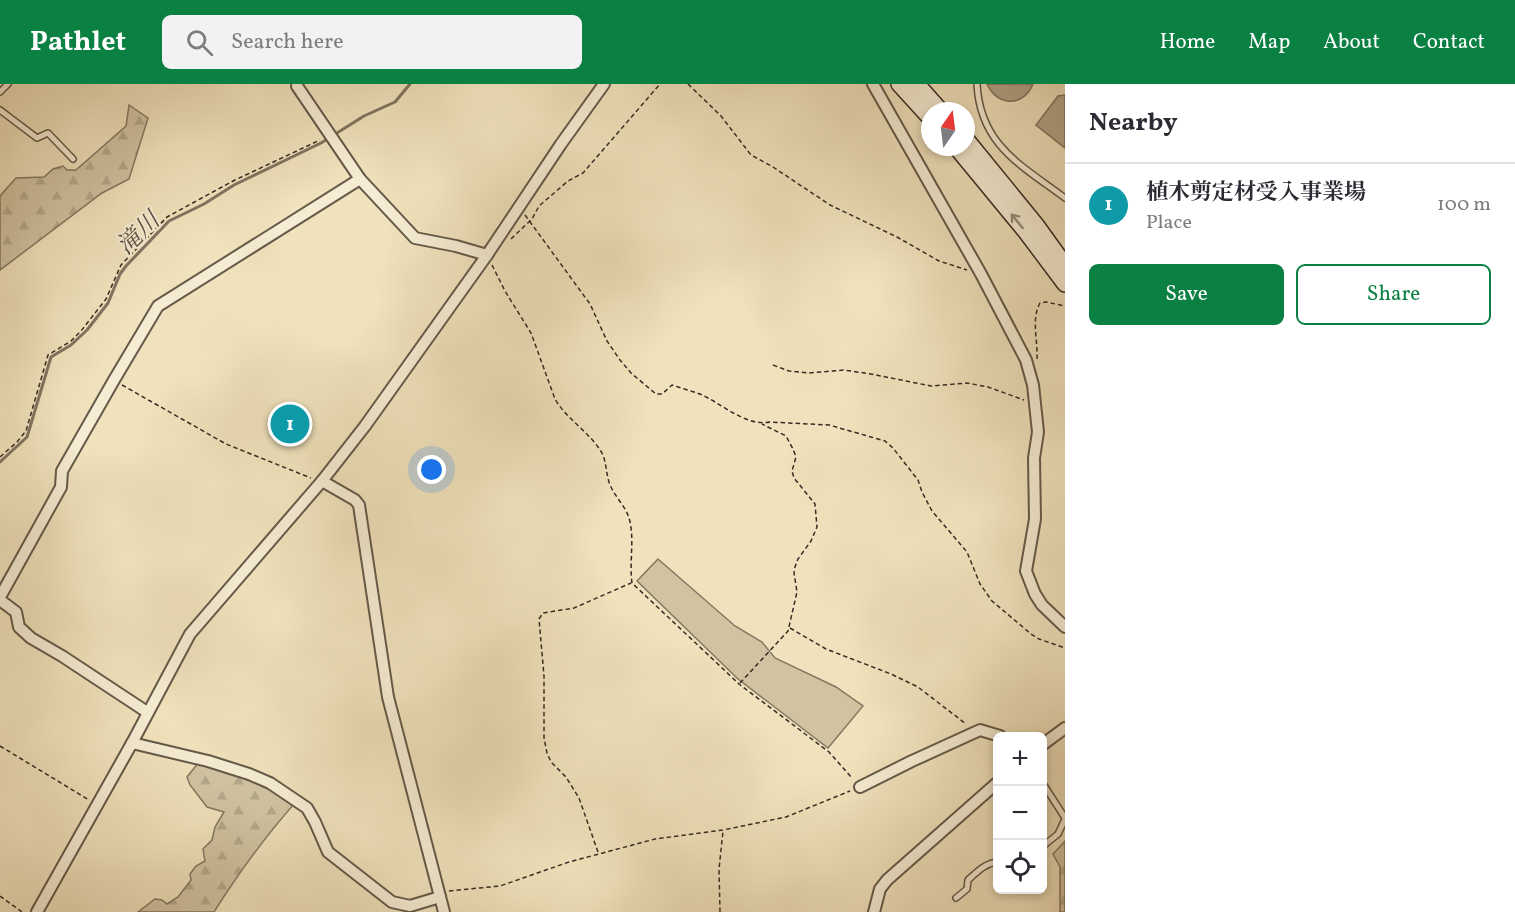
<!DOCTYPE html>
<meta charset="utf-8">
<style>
body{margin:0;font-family:Vollkorn,"Noto Serif JP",serif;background:#f2f2f3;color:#2b2b33}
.controls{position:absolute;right:18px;bottom:18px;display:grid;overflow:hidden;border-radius:9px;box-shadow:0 3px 9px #0003}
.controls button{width:54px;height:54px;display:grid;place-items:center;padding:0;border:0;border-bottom:2px solid #e1e1e2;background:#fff;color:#2b2b33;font:30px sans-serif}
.compass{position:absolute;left:921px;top:18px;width:54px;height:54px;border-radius:50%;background:#fff;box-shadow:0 3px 9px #0003;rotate:14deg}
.you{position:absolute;left:432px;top:386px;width:21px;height:21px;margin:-15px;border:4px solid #fff;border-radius:50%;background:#1a73e8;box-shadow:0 0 0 9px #1a73e833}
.badge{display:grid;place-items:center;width:39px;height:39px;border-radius:50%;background:#0b8043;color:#fff;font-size:20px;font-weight:700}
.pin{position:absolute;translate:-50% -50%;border:3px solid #fff;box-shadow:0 2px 6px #0006}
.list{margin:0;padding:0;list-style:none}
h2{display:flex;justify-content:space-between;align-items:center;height:78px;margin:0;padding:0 24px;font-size:26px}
h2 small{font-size:20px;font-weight:400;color:#7c7c81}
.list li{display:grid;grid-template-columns:39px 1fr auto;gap:18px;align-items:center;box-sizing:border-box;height:84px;padding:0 24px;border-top:2px solid #e1e1e2}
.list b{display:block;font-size:22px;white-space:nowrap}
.list p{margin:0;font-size:20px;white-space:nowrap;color:#7c7c81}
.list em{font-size:20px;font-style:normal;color:#7c7c81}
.actions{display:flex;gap:12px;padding:18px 24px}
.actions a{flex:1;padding:14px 0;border:2px solid #0b8043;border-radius:9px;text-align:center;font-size:21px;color:#0b8043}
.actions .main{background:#0b8043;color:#fff}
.icon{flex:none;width:33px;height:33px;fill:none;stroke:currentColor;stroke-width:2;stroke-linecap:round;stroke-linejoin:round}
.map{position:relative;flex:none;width:1065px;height:828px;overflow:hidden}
header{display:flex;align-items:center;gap:36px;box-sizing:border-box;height:84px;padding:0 30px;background:#0b8043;color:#fff}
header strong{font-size:28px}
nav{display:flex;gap:33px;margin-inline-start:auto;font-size:21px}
.search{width:420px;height:54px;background:#f2f2f3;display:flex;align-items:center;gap:15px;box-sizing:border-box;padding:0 21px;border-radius:9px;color:#7c7c81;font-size:22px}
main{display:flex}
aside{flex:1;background:#fff}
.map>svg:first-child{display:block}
</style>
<header>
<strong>Pathlet</strong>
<div class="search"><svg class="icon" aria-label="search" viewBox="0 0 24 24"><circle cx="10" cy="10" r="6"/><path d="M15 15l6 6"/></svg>Search here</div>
<nav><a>Home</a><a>Map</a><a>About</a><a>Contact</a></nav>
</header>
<main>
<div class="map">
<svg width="1065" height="828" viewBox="0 0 1065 828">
<defs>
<pattern id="forest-firs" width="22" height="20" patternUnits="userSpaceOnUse" patternTransform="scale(1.5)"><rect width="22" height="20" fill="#d1c3a2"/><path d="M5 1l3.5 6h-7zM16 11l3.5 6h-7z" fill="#b4a88b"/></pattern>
</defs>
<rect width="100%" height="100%" fill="#f0e2bc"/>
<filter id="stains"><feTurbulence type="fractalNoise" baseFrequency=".00333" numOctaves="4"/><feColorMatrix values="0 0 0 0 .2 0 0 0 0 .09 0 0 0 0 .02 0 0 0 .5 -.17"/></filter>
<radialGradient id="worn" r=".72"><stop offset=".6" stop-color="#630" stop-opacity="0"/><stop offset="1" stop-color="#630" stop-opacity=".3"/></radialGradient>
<polygon fill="#d1c3a2" stroke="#847762" stroke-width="1.5" points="658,475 735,542 762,558 775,574 836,603 863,622 828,664 738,595 637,497"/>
<g fill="url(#forest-firs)" stroke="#847762" stroke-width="1.5">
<polygon points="129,21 148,34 129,95 102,109 0,186 0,112 16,94 44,93 53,85 63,82 67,86 76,86 126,42"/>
<path d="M199,678c35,10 65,22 95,42 -30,34 -56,70 -80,108h-76l17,-13 7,1 5,4 11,-7 13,-17 -1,-6 6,-8 9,-5 -2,-12 9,-9 3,-13 9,-15 -17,-5 -17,-22 -3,-8z"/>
<polygon points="1065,757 1065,828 1060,828 1060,783 1053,770"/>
</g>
<g fill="#b1a488" stroke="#807460" stroke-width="1.5">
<path d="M987,0h46c-9,23 -36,23 -46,0z"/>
<polygon points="1065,11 1065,64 1036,41 1058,12"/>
</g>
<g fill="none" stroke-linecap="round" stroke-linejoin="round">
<polyline stroke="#807460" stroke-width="3" points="0,378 27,353 51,273 71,261 87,246 108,219 120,190 126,182 169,137 204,120 234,101 321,59 364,32 395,18 410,0"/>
<defs>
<g id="lane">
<path d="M977,0c3,61 44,81 88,114"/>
<polyline points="0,8 8,0"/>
<polyline points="0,26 37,54 48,49 73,75"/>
<polyline points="1042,698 1065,734"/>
<polyline points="1042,763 1058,750 1065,735"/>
<path d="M956,814l11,-9 1,-9c9,-8 17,-17 30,-18"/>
</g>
<g id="street">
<polyline points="873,0 981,190 1026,276 1033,301 1038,348 1034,374 1035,435 1026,487 1035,510 1042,521 1065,543"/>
<polyline points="297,2 360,95 415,154 456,162 487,171"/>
<polyline points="322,397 355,416 359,421 388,613 444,828"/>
<polyline points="0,513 61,403 62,387 114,296 158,222 360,95"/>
<polyline points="0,516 16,528 19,543 31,554 62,572 147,628"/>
<polyline points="132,659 208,677 249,690 270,699 307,724 315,738 328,768 392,818 410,822 440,813"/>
<polyline points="1042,661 1065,644"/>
<polyline points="860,703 912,677 980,646 1000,652"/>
<polyline points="37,828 132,659 190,550 322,397 365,342 487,171 561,60 604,0"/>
<polyline points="874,828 880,805 887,796 998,698"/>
</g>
<g id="secondary">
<polyline points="899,0 930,34"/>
<polyline points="917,0 941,27"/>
<polyline points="966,55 1037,142 1065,181"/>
<polyline points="956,63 1026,148 1065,200"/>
</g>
</defs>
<use href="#lane" stroke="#655949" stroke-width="8"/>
<use href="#street" stroke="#655949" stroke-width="14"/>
<use href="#secondary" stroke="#372b23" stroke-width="18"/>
<g stroke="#372b23" stroke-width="1.5" stroke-dasharray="4.5 3" stroke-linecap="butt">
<polyline points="688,0 721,32 751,71 773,83 830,121 897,153 939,177 967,186"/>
<path d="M525,131l65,89 17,37 13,19 11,13 25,21h6l10,-9c9,3 19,6 28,9 21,9 46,33 70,28l59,3 56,16 8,7 25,32 4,12 10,19 35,41 13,32 12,17 39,33 8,5 26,9"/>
<polyline points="511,155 532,135 539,122 568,97 583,89 660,0"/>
<path d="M492,181l13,26 26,42 24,66c11,19 30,30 43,48 9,11 7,22 11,35 4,13 16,23 20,36 6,20 0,44 3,65l107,101 90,68 23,26"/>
<path d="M1037,275c1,-18 -6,-40 3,-56l6,-1 19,4"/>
<polyline points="773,281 789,287 809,289 844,286 871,290 931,302 967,299 988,303 1024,316"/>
<polyline points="122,301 226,360 311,394"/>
<polyline points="0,373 17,358 26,347 48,271 71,257 81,247 106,215 121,181 167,133 233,97 320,56"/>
<polyline points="790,544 826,565 891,590 918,603 966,640"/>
<polyline points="740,599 788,547 797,508 794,489 795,483 798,475 811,457 817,443 815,420 794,394 792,387 796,373 793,365 786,352 762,340"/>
<polyline points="0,662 89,716"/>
<polyline points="598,768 579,714 566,693 551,678 547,669 544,654 544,592 539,535 543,529 574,524 631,499"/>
<polyline points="449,807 500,802 569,778 655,755 723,746 786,733 850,707"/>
<polyline points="0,812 22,828"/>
<polyline points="720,828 719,785 723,747"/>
</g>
<use href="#lane" stroke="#f5ecd3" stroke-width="5"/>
<use href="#street" stroke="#f5ecd3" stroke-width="10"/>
<use href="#secondary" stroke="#f5ecd3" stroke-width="15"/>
</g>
<defs><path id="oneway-shaft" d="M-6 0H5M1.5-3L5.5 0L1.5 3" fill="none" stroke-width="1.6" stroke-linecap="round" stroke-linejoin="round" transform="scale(1.5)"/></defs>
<use stroke="#968c7b" href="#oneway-shaft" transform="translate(1017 137) rotate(-129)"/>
<g text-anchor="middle" stroke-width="4.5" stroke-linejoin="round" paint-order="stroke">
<g font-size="24" font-style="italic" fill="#5c4f41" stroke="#f5ecd3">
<text transform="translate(138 149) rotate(-44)" y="8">滝川</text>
</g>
</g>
<rect width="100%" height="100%" filter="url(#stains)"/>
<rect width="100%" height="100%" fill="url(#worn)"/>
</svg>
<div class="controls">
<button>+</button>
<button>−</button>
<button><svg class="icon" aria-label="locate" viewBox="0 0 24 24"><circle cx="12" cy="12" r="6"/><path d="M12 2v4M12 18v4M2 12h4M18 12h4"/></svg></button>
</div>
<svg class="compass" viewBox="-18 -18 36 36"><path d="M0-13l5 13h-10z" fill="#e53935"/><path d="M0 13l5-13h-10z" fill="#7c7c81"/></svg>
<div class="you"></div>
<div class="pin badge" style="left:290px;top:340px;background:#0f9aa8">1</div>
</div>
<aside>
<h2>Nearby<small></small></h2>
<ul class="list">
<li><span class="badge" style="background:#0f9aa8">1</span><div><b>植木剪定材受入事業場</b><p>Place</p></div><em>100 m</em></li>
</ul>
<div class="actions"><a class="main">Save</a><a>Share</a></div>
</aside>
</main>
